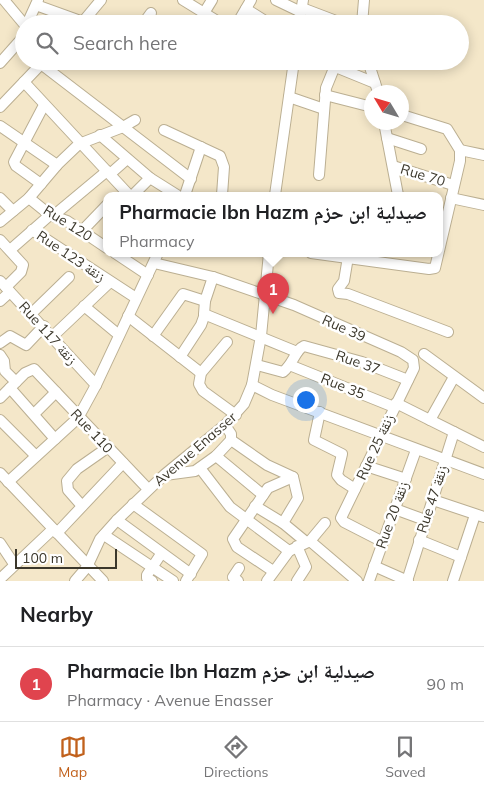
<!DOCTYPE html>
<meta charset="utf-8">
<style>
body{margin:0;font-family:Mulish,"Noto Naskh Arabic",sans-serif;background:#f6f6f6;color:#202124}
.compass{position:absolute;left:364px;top:85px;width:45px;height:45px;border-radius:50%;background:#fff;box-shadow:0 2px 12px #0003;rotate:308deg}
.scale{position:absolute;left:15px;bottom:12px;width:102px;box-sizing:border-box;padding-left:5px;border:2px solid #3b372b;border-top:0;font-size:14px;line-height:18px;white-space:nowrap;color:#3b372b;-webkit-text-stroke:4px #fff;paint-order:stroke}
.you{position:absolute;left:305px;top:399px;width:18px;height:18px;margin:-12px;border:4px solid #fff;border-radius:50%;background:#1a73e8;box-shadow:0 0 0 8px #1a73e833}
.badge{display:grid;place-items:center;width:32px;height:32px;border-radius:50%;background:#c1611c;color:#fff;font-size:16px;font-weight:700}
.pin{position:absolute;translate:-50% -41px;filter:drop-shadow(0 1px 2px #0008)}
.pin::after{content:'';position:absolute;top:26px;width:18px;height:15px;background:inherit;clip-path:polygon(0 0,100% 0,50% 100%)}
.popup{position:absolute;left:103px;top:192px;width:340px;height:65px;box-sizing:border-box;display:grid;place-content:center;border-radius:10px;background:#fff;filter:drop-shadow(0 1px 4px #0005);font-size:16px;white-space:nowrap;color:#757577}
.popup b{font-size:19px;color:#202124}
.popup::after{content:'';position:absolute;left:50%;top:100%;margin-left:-10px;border:10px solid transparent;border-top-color:#fff}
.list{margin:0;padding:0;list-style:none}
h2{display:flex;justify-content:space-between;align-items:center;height:65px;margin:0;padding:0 20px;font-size:21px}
h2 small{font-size:16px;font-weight:400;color:#757577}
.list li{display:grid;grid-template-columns:32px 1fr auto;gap:15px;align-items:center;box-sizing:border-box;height:75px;padding:0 20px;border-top:1px solid #e0e0e0}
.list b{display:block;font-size:19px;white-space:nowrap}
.list p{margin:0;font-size:16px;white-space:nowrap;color:#757577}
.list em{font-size:16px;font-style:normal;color:#757577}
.icon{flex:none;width:28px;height:28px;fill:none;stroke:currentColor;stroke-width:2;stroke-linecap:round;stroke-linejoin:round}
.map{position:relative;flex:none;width:484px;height:581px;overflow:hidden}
.search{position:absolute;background:#fff;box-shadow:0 2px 12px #0003;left:15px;right:15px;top:15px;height:55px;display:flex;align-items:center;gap:12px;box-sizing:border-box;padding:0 18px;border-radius:28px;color:#757577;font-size:19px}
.sheet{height:140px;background:#fff}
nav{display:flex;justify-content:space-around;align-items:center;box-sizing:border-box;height:70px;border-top:1px solid #e0e0e0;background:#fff;font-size:14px;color:#757577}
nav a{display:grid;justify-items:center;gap:2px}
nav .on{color:#c1611c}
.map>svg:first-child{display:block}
</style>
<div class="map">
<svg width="484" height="581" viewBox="0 0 484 581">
<rect width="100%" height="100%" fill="#f4e7c9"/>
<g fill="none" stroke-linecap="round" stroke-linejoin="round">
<defs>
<g id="minor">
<polyline points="4,0 24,24"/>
<polyline points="183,0 222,24"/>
<polyline points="276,0 301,12"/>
<polyline points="36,5 83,22"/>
<polyline points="302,8 344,24"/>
<polyline points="246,9 270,24"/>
<polyline points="204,13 212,0"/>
<polyline points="27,24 38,0"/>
<polyline points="81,24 101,0"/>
<polyline points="143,24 151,13"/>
<polyline points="237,24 251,0"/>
<polyline points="299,24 303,0"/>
<polyline points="362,24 364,0"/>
<polyline points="107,61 109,63 113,61"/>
<polyline points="321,61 375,83"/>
<polyline points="368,61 378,92"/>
<polyline points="0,63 24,36"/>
<polyline points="41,64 191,179"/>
<polyline points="24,82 129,195"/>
<polyline points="325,95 372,107"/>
<polyline points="289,97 324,109"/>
<polyline points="0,107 44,61"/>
<polyline points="402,115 447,129 460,150"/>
<polyline points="384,122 398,195"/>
<polyline points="0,126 57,165"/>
<polyline points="164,130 220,156 224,167 222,195"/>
<polyline points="100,135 150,178 177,195"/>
<polyline points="387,138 421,149"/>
<polyline points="460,150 484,155"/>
<polyline points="393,166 453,185"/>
<polyline points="110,174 127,159"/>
<polyline points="319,175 326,88 337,61"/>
<polyline points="41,184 16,166 14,162 44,105"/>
<polyline points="133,195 150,178"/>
<polyline points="185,195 201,147"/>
<polyline points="275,195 294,61"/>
<polyline points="0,198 13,211"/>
<polyline points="29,198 50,215 67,221 107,248"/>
<polyline points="451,198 484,205"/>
<polyline points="53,216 107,171"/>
<polyline points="0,222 29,198 57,165 79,144 123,127 135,120"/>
<polyline points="32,230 136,298"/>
<polyline points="81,232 107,205"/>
<polyline points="0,240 23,265 21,272 6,287"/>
<polyline points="10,250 50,215"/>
<polyline points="115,253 148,275"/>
<polyline points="311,253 429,269 435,268 460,161 460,150"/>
<polyline points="348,257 344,281 338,289 339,293 348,294 448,332"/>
<polyline points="154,263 213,277 294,305 401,352 413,360 414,368 341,518 344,522 383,542"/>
<polyline points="213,277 205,301 204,314 297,352"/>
<polyline points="0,281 96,385"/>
<polyline points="0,301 10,292"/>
<polyline points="84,306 119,335"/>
<polyline points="32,313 69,277"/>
<polyline points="128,316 201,373"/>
<polyline points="53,336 110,282"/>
<polyline points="153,336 183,294 205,301"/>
<polyline points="227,342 201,373 199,384 203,391 236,415"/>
<polyline points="0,343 10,336 26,345 44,326"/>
<polyline points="424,354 484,398"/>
<polyline points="0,355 4,361 5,371 16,382"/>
<polyline points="180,357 201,325 205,314"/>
<path d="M257,365l26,7c11,-9 12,-22 21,-26l58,16 46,18"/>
<polyline points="292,366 394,407"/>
<polyline points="252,385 272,395 484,474"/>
<polyline points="10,388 55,439"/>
<polyline points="0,398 25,373 34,369 148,489"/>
<polyline points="396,403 484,447"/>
<polyline points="320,412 314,440 342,454 337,475 341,480 355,489"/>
<polyline points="34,414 56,392"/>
<polyline points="0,420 36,456"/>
<polyline points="430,420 454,377"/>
<polyline points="231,440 267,465 293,477 268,488 233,539 237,547 273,571"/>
<polyline points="216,456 263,495"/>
<polyline points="366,466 406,479"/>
<polyline points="200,468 230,507 289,551"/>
<polyline points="0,473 103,581"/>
<polyline points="165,475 195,471 216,456 231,440 231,434 225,425"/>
<polyline points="8,482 78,418 96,385 158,253"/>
<polyline points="433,500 484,517"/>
<polyline points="133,504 202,554 186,581"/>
<polyline points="82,506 68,490 67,481 77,469 107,448"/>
<polyline points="255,506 283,523 306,542"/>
<polyline points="395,509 425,520"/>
<polyline points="117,520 191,574"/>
<polyline points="283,523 298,498 293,477"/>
<polyline points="57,533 123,463"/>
<polyline points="104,535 173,581"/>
<polyline points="419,540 461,557"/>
<polyline points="310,541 325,523"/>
<polyline points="0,543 14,564"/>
<polyline points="374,566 408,581"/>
<polyline points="0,579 53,529"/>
<polyline points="75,581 87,567 100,539 117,520 164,475 225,425 244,404 252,385 261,336 269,253"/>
<polyline points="152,581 147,578 147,575 161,554"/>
<polyline points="238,581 233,577 239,568"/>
<polyline points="267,581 289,551 310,541 357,581"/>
<polyline points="297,581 306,567 297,546"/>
<polyline points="369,581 416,450"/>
<polyline points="407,581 454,432"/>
<polyline points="453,581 475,515"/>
</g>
</defs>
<use href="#minor" stroke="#bbaf92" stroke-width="12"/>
<use href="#minor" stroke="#fff" stroke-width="10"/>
</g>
<g text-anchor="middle" stroke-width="5" stroke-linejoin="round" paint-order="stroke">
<g font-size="14" fill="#3b372b" stroke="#fff">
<text transform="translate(423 175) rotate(17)" y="5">Rue 70</text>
<text transform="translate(68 223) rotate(32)" y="5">Rue 120</text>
<text transform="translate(71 256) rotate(34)" y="5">Rue 123 زنقة</text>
<text transform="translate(344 328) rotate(24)" y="5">Rue 39</text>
<text transform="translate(48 333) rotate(48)" y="5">Rue 117 زنقة</text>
<text transform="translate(358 362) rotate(19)" y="5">Rue 37</text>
<text transform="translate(343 386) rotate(22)" y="5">Rue 35</text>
<text transform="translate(92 431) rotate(47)" y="5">Rue 110</text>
<text transform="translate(375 447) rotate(-65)" y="5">Rue 25 زنقة</text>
<text transform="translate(195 449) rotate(-41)" y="5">Avenue Enasser</text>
<text transform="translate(432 499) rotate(-72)" y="5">Rue 47 زنقة</text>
<text transform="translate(392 515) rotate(-70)" y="5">Rue 20 زنقة</text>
</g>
</g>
</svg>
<svg class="compass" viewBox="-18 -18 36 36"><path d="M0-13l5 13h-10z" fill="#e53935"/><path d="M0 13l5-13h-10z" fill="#757577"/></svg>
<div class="scale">100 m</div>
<div class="you"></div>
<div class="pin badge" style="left:273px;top:314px;background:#e0444e">1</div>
<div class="popup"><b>Pharmacie Ibn Hazm صيدلية ابن حزم</b>Pharmacy</div>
<div class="search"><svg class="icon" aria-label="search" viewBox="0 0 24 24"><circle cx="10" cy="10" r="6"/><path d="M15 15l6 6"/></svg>Search here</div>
</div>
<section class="sheet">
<h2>Nearby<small></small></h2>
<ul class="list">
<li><span class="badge" style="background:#e0444e">1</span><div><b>Pharmacie Ibn Hazm صيدلية ابن حزم</b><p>Pharmacy · Avenue Enasser</p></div><em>90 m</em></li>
</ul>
</section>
<nav>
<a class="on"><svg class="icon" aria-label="map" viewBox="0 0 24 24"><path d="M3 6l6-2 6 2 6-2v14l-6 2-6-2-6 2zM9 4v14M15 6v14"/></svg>Map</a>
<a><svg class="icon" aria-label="directions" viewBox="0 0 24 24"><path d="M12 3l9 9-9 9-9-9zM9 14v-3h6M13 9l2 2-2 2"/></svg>Directions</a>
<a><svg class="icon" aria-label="saved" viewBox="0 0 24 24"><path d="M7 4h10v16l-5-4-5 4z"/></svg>Saved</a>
</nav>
